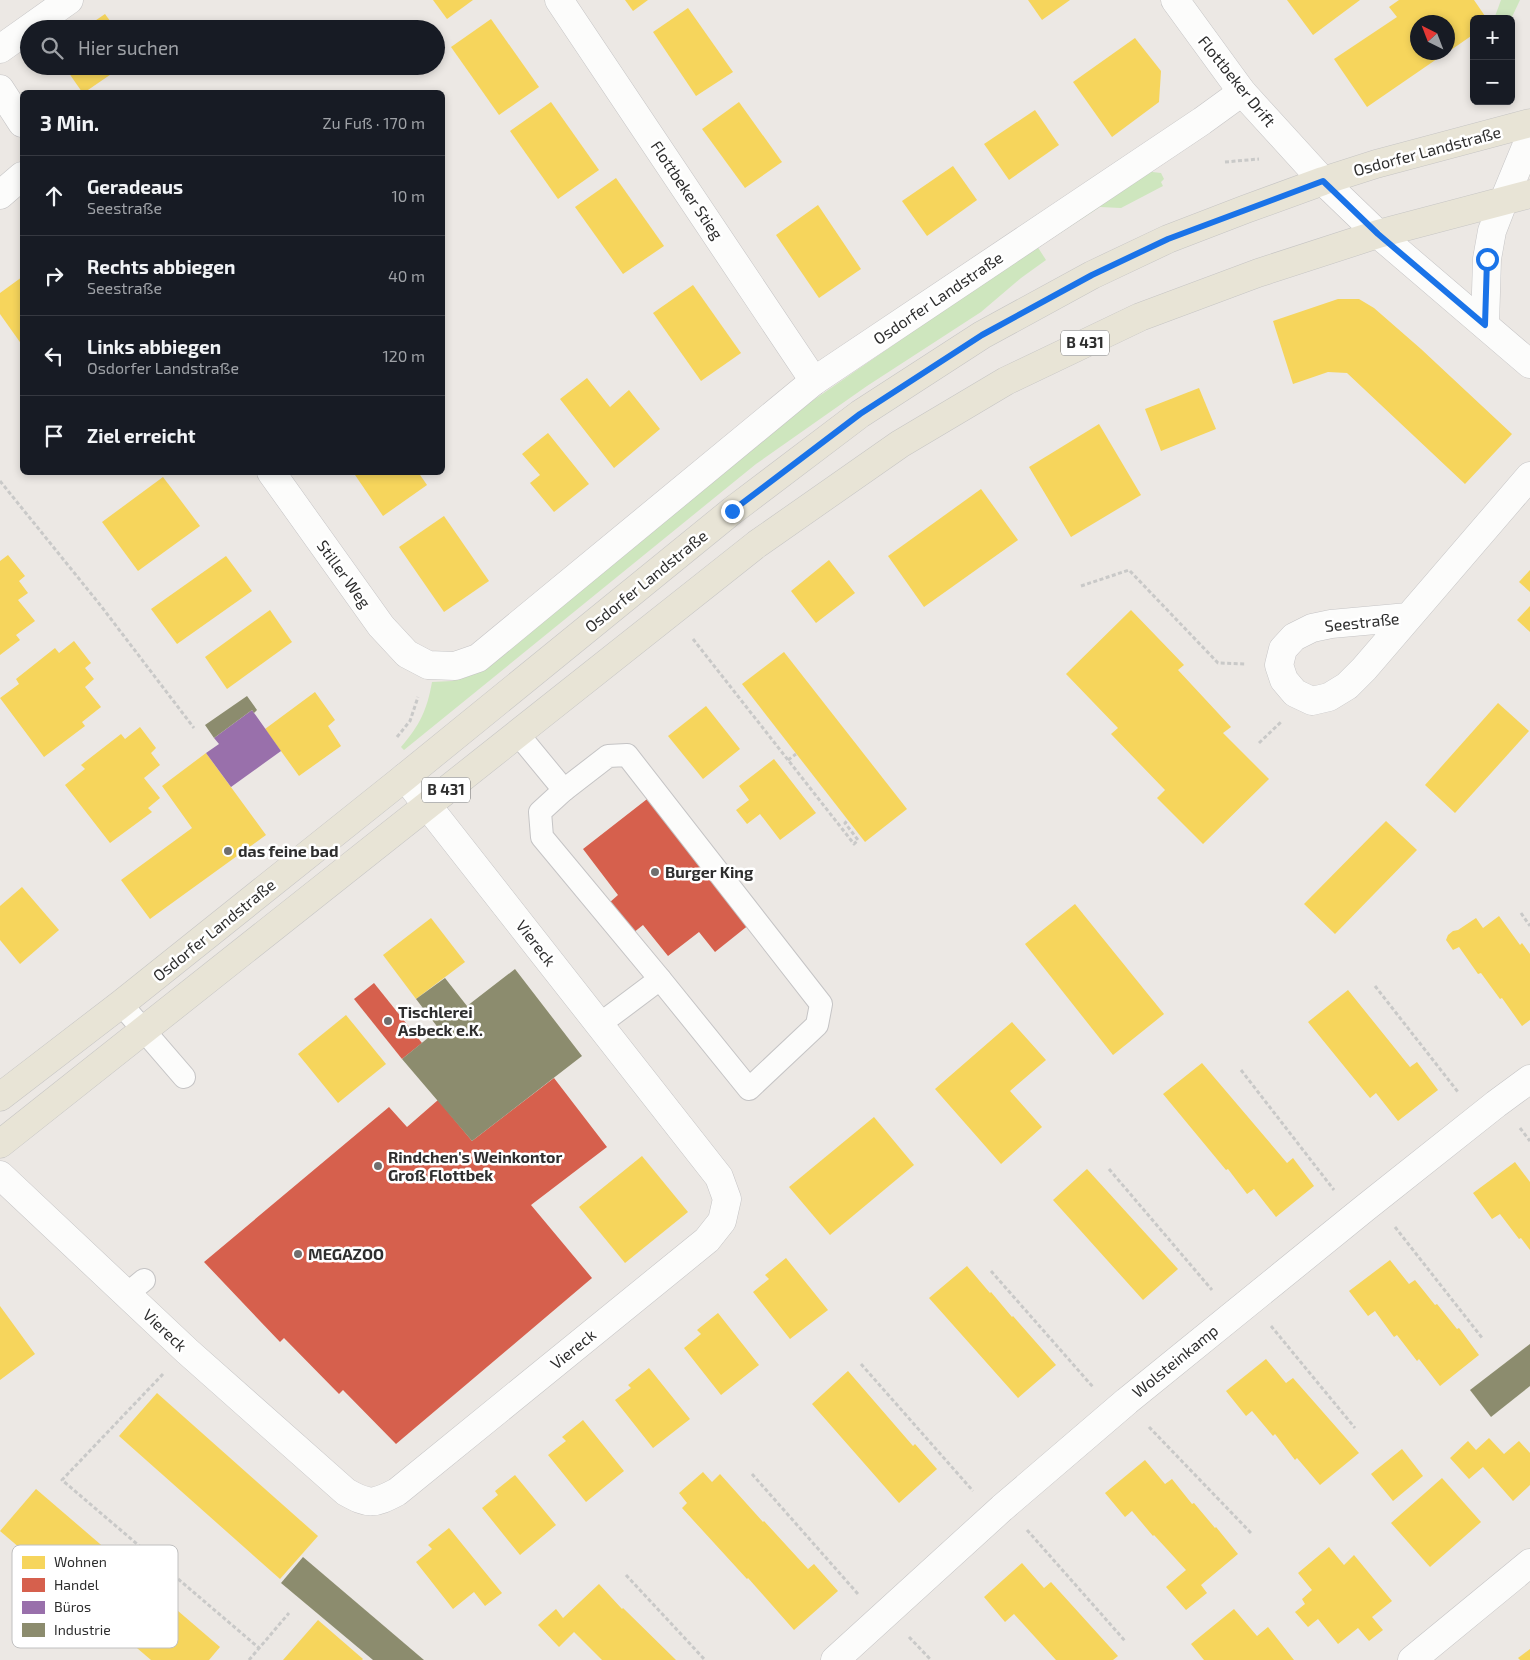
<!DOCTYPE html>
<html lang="de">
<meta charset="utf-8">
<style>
body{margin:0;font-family:"Exo 2",sans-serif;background:#242831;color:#f1f3f6}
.controls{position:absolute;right:15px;top:15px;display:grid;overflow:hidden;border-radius:8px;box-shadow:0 2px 8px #0003}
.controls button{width:45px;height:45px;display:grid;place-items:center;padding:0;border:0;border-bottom:1px solid #363941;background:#171b24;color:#f1f3f6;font:25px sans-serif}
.compass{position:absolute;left:1410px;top:15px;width:45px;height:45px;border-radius:50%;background:#171b24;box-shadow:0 2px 8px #0003;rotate:318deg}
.stop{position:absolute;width:15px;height:15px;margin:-11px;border:4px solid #1a73e8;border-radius:50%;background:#fff}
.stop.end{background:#1a73e8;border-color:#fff;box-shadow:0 1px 5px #0008}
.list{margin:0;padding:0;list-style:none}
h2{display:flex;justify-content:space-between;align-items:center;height:65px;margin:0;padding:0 20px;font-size:21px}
h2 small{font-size:16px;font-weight:400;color:#9ea1a6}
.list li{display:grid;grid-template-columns:32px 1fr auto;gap:15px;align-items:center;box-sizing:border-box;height:80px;padding:0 20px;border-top:1px solid #363941}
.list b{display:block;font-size:19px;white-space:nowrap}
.list p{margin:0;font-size:16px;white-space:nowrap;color:#9ea1a6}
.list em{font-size:16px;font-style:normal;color:#9ea1a6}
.icon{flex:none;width:28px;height:28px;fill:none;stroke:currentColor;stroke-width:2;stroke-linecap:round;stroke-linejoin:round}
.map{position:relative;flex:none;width:1530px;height:1660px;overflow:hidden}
.search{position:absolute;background:#171b24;box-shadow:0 2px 8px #0003;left:20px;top:20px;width:425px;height:55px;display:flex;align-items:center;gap:12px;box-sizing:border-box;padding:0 18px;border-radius:28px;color:#9ea1a6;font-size:19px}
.panel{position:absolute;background:#171b24;box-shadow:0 2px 8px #0003;left:20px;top:90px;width:425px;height:385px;border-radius:8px}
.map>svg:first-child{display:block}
</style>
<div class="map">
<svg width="1530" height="1660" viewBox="0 0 1530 1660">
<rect width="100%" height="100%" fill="#ece8e4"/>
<g fill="#cee6be">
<polygon points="1501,0 1520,0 1511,19 1494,19"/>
<polygon points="1144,171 1161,173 1164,179 1161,182 1163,186 1121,208 1100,207 1048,241 1046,238"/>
<path d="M1037,246l9,14 -25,18 -40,34 -114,74 -111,78 -352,286 -3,-3c19,-22 26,-37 31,-65l20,-1 22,-9 312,-253z"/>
</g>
<g fill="#f6d55c">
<polygon points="433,0 473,0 447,19"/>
<polygon points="625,0 648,0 633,11"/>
<polygon points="1028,0 1070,0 1042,20"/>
<polygon points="1287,0 1360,0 1313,35"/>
<polygon points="1399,0 1474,0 1487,19 1474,19 1474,34 1448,52 1448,22 1418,22 1418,52 1447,52 1367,107 1334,59 1397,17 1389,7"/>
<polygon points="688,8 733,72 696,96 653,32"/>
<polygon points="105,14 116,29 83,29"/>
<polygon points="491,19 539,87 499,115 451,47"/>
<polygon points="1135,38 1161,71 1159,102 1112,137 1073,82"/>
<polygon points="64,66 123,66 85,92 82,92"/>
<polygon points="551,102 599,170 558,199 510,131"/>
<polygon points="739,102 782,162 745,188 702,129"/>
<polygon points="1035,110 1059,145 1009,180 984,144"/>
<polygon points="953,166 977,200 927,236 902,201"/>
<polygon points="616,178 664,246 623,274 575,207"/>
<polygon points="818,205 861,269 819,298 776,235"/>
<polygon points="22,277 22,345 0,314 0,293"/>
<polygon points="693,285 741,353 701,381 653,313"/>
<polygon points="1338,299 1359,299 1374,308 1421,349 1512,434 1465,484 1347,373 1328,372 1293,384 1273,321"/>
<polygon points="587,378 610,407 629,390 660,429 614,468 560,399"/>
<polygon points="1199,388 1216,429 1161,451 1145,409"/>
<polygon points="1099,424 1141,495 1071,537 1029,467"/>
<polygon points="548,433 589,484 554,512 530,483 540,475 522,454"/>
<polygon points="353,472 418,472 427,485 383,516"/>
<polygon points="163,477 200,526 138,571 102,522"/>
<polygon points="981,489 1018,540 924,607 888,556"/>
<polygon points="444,516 489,581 444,612 399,547"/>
<polygon points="8,555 25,576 19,581 28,593 18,600 35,621 16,635 20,640 0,655 0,561"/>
<polygon points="226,556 252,591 177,644 151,609"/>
<polygon points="829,560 855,593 816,623 791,591"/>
<polygon points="1530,570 1530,592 1519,582"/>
<polygon points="1530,606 1530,632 1517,620"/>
<polygon points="270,610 292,642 227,689 205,657"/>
<polygon points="1131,610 1184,665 1178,670 1231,727 1223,733 1269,779 1203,844 1157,798 1165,790 1111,734 1118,728 1066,674"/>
<polygon points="74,641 91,663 85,668 94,679 85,687 101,707 82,722 85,726 44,757 0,698 19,684 16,679 55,648 59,653"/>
<polygon points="784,652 907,809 865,842 742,684"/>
<polygon points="315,692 335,720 328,726 341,746 299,776 265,729"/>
<polygon points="1498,703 1529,731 1455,813 1425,785"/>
<polygon points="706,706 740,749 703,779 668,736"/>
<polygon points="140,727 156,748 151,753 160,765 144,778 160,798 148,808 152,812 110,843 65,785 85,769 81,765 121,734 125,739"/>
<polygon points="206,753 266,835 150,919 121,880 192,828 162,786"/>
<polygon points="774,759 816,813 780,840 760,814 747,824 736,810 749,800 739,786"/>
<polygon points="1386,821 1417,850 1335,934 1304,904"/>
<polygon points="22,887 59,930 20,964 0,940 0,906"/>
<polygon points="1075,904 1164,1014 1113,1055 1025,944"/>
<polygon points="1499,916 1520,945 1522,943 1530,954 1530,1020 1522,1026 1502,998 1500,999 1481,973 1478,974 1459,947 1453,950 1446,940 1448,935 1453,931 1458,930 1476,918 1483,928"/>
<polygon points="431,918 465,962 416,999 383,955"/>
<polygon points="1348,990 1410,1067 1417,1062 1438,1090 1398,1121 1376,1093 1370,1098 1308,1022"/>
<polygon points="346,1015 386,1064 338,1103 298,1054"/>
<polygon points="1012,1022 1046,1060 1010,1091 1042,1127 1001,1164 935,1089"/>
<polygon points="1202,1063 1287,1163 1293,1158 1314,1186 1276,1217 1254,1189 1247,1194 1228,1169 1226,1170 1163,1094"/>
<polygon points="874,1117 914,1165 830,1235 789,1187"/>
<polygon points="642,1156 688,1212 625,1263 579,1207"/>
<polygon points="1515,1162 1530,1182 1530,1250 1521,1238 1519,1239 1500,1214 1492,1219 1473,1193"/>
<polygon points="1087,1169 1178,1269 1143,1300 1053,1200"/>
<polygon points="786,1258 828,1310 790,1339 753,1292 769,1279 765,1275"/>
<polygon points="1390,1260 1409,1284 1415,1280 1435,1305 1437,1304 1457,1329 1459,1328 1479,1355 1440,1386 1419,1359 1417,1361 1397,1335 1394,1337 1375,1311 1368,1316 1349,1291"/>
<polygon points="967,1266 990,1293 991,1292 1012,1317 1013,1316 1056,1365 1018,1398 929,1298"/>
<polygon points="0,1306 35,1354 0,1380"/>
<polygon points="718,1313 759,1365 721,1395 684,1348 701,1334 697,1330"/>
<polygon points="1266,1359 1286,1383 1293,1378 1359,1453 1320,1485 1297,1458 1295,1460 1275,1434 1273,1436 1252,1411 1246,1416 1226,1391"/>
<polygon points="649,1368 690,1419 653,1448 615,1400 631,1388 628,1385"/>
<polygon points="848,1371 913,1446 915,1444 937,1469 899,1503 812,1404"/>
<polygon points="157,1393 318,1536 280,1579 119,1436"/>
<polygon points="583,1420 624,1471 586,1502 548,1455 566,1441 562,1437"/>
<polygon points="1489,1438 1504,1454 1519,1441 1530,1453 1530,1485 1513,1501 1483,1467 1469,1479 1450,1458 1468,1441 1476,1450"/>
<polygon points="1402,1449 1423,1476 1393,1501 1371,1474"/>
<polygon points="1145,1460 1165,1484 1172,1479 1192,1504 1194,1503 1215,1528 1216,1527 1238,1554 1201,1585 1207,1593 1186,1610 1166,1587 1186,1570 1154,1535 1153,1536 1132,1511 1125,1517 1105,1493"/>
<polygon points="703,1472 712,1482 720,1474 763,1522 764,1521 808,1569 814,1564 838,1591 794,1630 748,1578 747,1579 682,1508 687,1503 679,1493"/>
<polygon points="515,1475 556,1525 520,1555 482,1508 498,1495 495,1491"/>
<polygon points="1442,1478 1481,1522 1430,1567 1391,1523"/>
<polygon points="36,1489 220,1647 209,1660 151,1660 0,1531"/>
<polygon points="449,1528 502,1593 485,1606 474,1592 453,1609 416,1562 432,1549 428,1545"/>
<polygon points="1329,1547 1344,1565 1354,1555 1392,1601 1372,1617 1383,1630 1369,1641 1358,1628 1338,1644 1318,1619 1308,1627 1295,1612 1305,1604 1302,1599 1312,1590 1298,1573"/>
<polygon points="1022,1563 1044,1588 1051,1582 1118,1656 1113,1660 1056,1660 1014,1614 1005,1622 984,1597"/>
<polygon points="599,1584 622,1609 623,1608 676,1660 602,1660 574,1632 559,1647 538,1625 556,1609 563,1618"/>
<polygon points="1234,1609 1257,1636 1268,1627 1294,1660 1204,1660 1191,1644"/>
<polygon points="318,1620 363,1659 362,1660 283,1660"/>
<polygon points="1530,1649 1530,1660 1520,1660 1518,1658"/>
</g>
<g fill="#d6604d">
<polygon points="651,796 750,924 715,952 699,932 668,956 643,925 633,933 609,903 618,895 583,849"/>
<polygon points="374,983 422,1043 402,1059 354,999"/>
<polygon points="554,1078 607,1147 531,1205 592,1278 396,1444 343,1390 339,1394 284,1338 280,1342 204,1262 389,1107 407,1127 438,1100 472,1141"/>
</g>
<polygon fill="#9970ab" points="252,710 281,751 231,787 206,753 219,744 214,738"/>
<g fill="#8c8c6e">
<polygon points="247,696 257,710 254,713 252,710 214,738 205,725"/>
<polygon points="515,969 582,1056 472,1141 402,1059 439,1029 416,999 445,978 467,1006"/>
<polygon points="1530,1344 1530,1386 1491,1417 1470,1390"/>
<polygon points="303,1557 424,1660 373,1660 281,1583"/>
</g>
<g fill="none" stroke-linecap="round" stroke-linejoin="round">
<defs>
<g id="service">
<polyline points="517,733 564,790"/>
<polygon points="627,755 821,1004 817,1025 749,1089 660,979 542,837 540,812 564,790 608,756"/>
<polyline points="121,1004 184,1077"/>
<polyline points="600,1024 660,979"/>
<polyline points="127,1294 144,1280"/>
</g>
<g id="minor">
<polyline points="559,0 814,381"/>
<polyline points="1175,0 1242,92 1323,181 1378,234 1530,364"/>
<polyline points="0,49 69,0"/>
<polyline points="0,89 22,123"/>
<polyline points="0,195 22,176"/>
<polyline points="1485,325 1487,259 1492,231 1504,200"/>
<polyline points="271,472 381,626 407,654 428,665 455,666 478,658 814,381 1202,121 1242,92"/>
<polyline points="1408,617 1331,624 1312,628 1294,637 1283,649 1279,665 1284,680 1295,693 1312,701 1329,697 1347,686 1364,669 1530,476"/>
<path d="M0,1175l187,176 159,141c23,13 28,12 51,0l310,-252 15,-19 5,-22 -8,-22 -314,-400"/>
<polyline points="835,1660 1002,1508 1127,1401 1365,1208 1496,1104 1530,1079"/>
<polyline points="1412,1660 1530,1563"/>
</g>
<polyline id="tertiary" points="1504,200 1530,137"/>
<g id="primary">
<polyline points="0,1097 121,1004 405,777 732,511 860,414 982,335 1092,275 1168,239 1246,209 1323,181 1376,164 1530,123"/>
<polyline points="0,1144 757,544 900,444 1006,381 1140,317 1258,273 1378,234 1530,194"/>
</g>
</defs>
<use href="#service" stroke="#c5c4c5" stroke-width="24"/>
<use href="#minor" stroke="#c5c4c5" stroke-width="29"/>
<use href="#tertiary" stroke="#c5c4c5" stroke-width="29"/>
<use href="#primary" stroke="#c6c5c4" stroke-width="29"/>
<g stroke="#c9c9c8" stroke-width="3" stroke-dasharray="4 2.5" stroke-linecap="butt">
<polyline points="1225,162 1259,159"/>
<polyline points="0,481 101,606 194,728"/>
<polyline points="1081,586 1129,570 1218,663 1246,664"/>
<polyline points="693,639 854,844 858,840 845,823 848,820"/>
<polyline points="397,737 410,721 418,697"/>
<polyline points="1259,743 1281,722"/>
<polyline points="788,760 796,754"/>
<polyline points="1521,913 1530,926"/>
<polyline points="1375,986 1458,1092"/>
<polyline points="1241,1070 1334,1190"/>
<polyline points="1520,1128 1530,1141"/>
<polyline points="1109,1169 1212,1290"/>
<polyline points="1395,1227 1483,1339"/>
<polyline points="991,1271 1093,1387"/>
<polyline points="1271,1326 1355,1428"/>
<polyline points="861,1364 973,1491"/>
<polyline points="163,1374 62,1480 259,1648"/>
<polyline points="1149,1427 1251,1533"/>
<polyline points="752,1474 858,1594"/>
<polyline points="1027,1530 1126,1642"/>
<polyline points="626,1575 705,1660"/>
<polyline points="909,1637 931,1660"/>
<polyline points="249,1660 289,1613"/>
</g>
<use href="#service" stroke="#fcfcfb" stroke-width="22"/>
<use href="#minor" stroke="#fcfcfb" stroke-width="28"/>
<use href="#tertiary" stroke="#fcfcfb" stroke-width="28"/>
<use href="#primary" stroke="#e8e4d6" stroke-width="28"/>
</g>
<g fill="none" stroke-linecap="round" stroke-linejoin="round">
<polyline stroke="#1a73e8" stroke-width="6" points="732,511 860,414 982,335 1092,275 1168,239 1323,181 1378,234 1485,325 1487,259"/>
</g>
<g fill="#706f6e" stroke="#fff" stroke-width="2">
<circle cx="228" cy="851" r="5"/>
<circle cx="655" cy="872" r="5"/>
<circle cx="388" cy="1021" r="5"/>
<circle cx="378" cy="1166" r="5"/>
<circle cx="298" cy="1254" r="5"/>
</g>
<g text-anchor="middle" stroke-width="5" stroke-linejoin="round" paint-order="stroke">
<g fill="#fff" stroke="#6d6d6d" stroke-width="1">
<rect x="1061" y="330.5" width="48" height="25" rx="4"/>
<rect x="422" y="777.5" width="48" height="25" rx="4"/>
</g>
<g font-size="15" font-weight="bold" fill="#2e2e2e">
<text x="1085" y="348">B 431</text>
<text x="446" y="795">B 431</text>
</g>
<g font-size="16" fill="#2e2e2e" stroke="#fff">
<text transform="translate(1237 81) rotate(51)" y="6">Flottbeker Drift</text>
<text transform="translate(1427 151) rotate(-15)" y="6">Osdorfer Landstraße</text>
<text transform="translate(687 190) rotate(56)" y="6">Flottbeker Stieg</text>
<text transform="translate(938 298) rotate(-34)" y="6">Osdorfer Landstraße</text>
<text transform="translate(344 574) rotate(54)" y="6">Stiller Weg</text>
<text transform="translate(646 581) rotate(-39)" y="6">Osdorfer Landstraße</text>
<text transform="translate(1362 622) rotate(-6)" y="6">Seestraße</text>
<text transform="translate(214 930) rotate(-39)" y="6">Osdorfer Landstraße</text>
<text transform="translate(536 943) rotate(52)" y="6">Viereck</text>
<text transform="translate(165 1330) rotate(43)" y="6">Viereck</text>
<text transform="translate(573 1349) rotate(-39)" y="6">Viereck</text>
<text transform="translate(1175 1361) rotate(-39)" y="6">Wolsteinkamp</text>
</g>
<g font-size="16" font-weight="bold" fill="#2e2e2e" stroke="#fff" text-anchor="start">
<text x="238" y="857">das feine bad</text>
<text x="665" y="878">Burger King</text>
<text x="398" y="1018">Tischlerei<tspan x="398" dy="18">Asbeck e.K.</tspan></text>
<text x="388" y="1163">Rindchen's Weinkontor<tspan x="388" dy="18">Groß Flottbek</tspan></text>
<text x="308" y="1260">MEGAZOO</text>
</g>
</g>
<rect x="12" y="1545" width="166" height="103" rx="8" fill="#fff" stroke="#c0c0c0" stroke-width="1"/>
<rect x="22" y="1556" width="23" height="13" fill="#f6d55c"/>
<rect x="22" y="1578" width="23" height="14" fill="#d6604d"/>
<rect x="22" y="1601" width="23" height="13" fill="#9970ab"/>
<rect x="22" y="1623" width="23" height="14" fill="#8c8c6e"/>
<g font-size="14" fill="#2e2e2e">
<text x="54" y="1567">Wohnen</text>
<text x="54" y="1590">Handel</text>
<text x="54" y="1612">Büros</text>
<text x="54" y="1635">Industrie</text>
</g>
</svg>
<div class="controls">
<button>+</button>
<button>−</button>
</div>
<svg class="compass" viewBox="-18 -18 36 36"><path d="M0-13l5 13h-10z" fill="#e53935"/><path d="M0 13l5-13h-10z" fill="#9ea1a6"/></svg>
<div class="stop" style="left:1487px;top:259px"></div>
<div class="stop end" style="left:732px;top:511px"></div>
<div class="search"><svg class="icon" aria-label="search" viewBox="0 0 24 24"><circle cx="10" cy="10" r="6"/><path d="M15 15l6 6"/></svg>Hier suchen</div>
<section class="panel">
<h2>3 Min.<small>Zu Fuß · 170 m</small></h2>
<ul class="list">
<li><svg class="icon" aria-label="ahead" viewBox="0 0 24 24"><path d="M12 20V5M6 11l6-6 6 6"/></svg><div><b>Geradeaus</b><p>Seestraße</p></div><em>10 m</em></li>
<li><svg class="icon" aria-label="right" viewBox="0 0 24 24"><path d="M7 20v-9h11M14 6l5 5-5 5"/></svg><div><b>Rechts abbiegen</b><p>Seestraße</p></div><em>40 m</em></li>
<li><svg class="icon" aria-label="left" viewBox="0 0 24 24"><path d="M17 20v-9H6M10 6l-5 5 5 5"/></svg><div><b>Links abbiegen</b><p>Osdorfer Landstraße</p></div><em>120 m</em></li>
<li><svg class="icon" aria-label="arrive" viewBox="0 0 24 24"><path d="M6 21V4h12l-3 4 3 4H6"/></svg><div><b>Ziel erreicht</b></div></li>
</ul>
</section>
</div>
